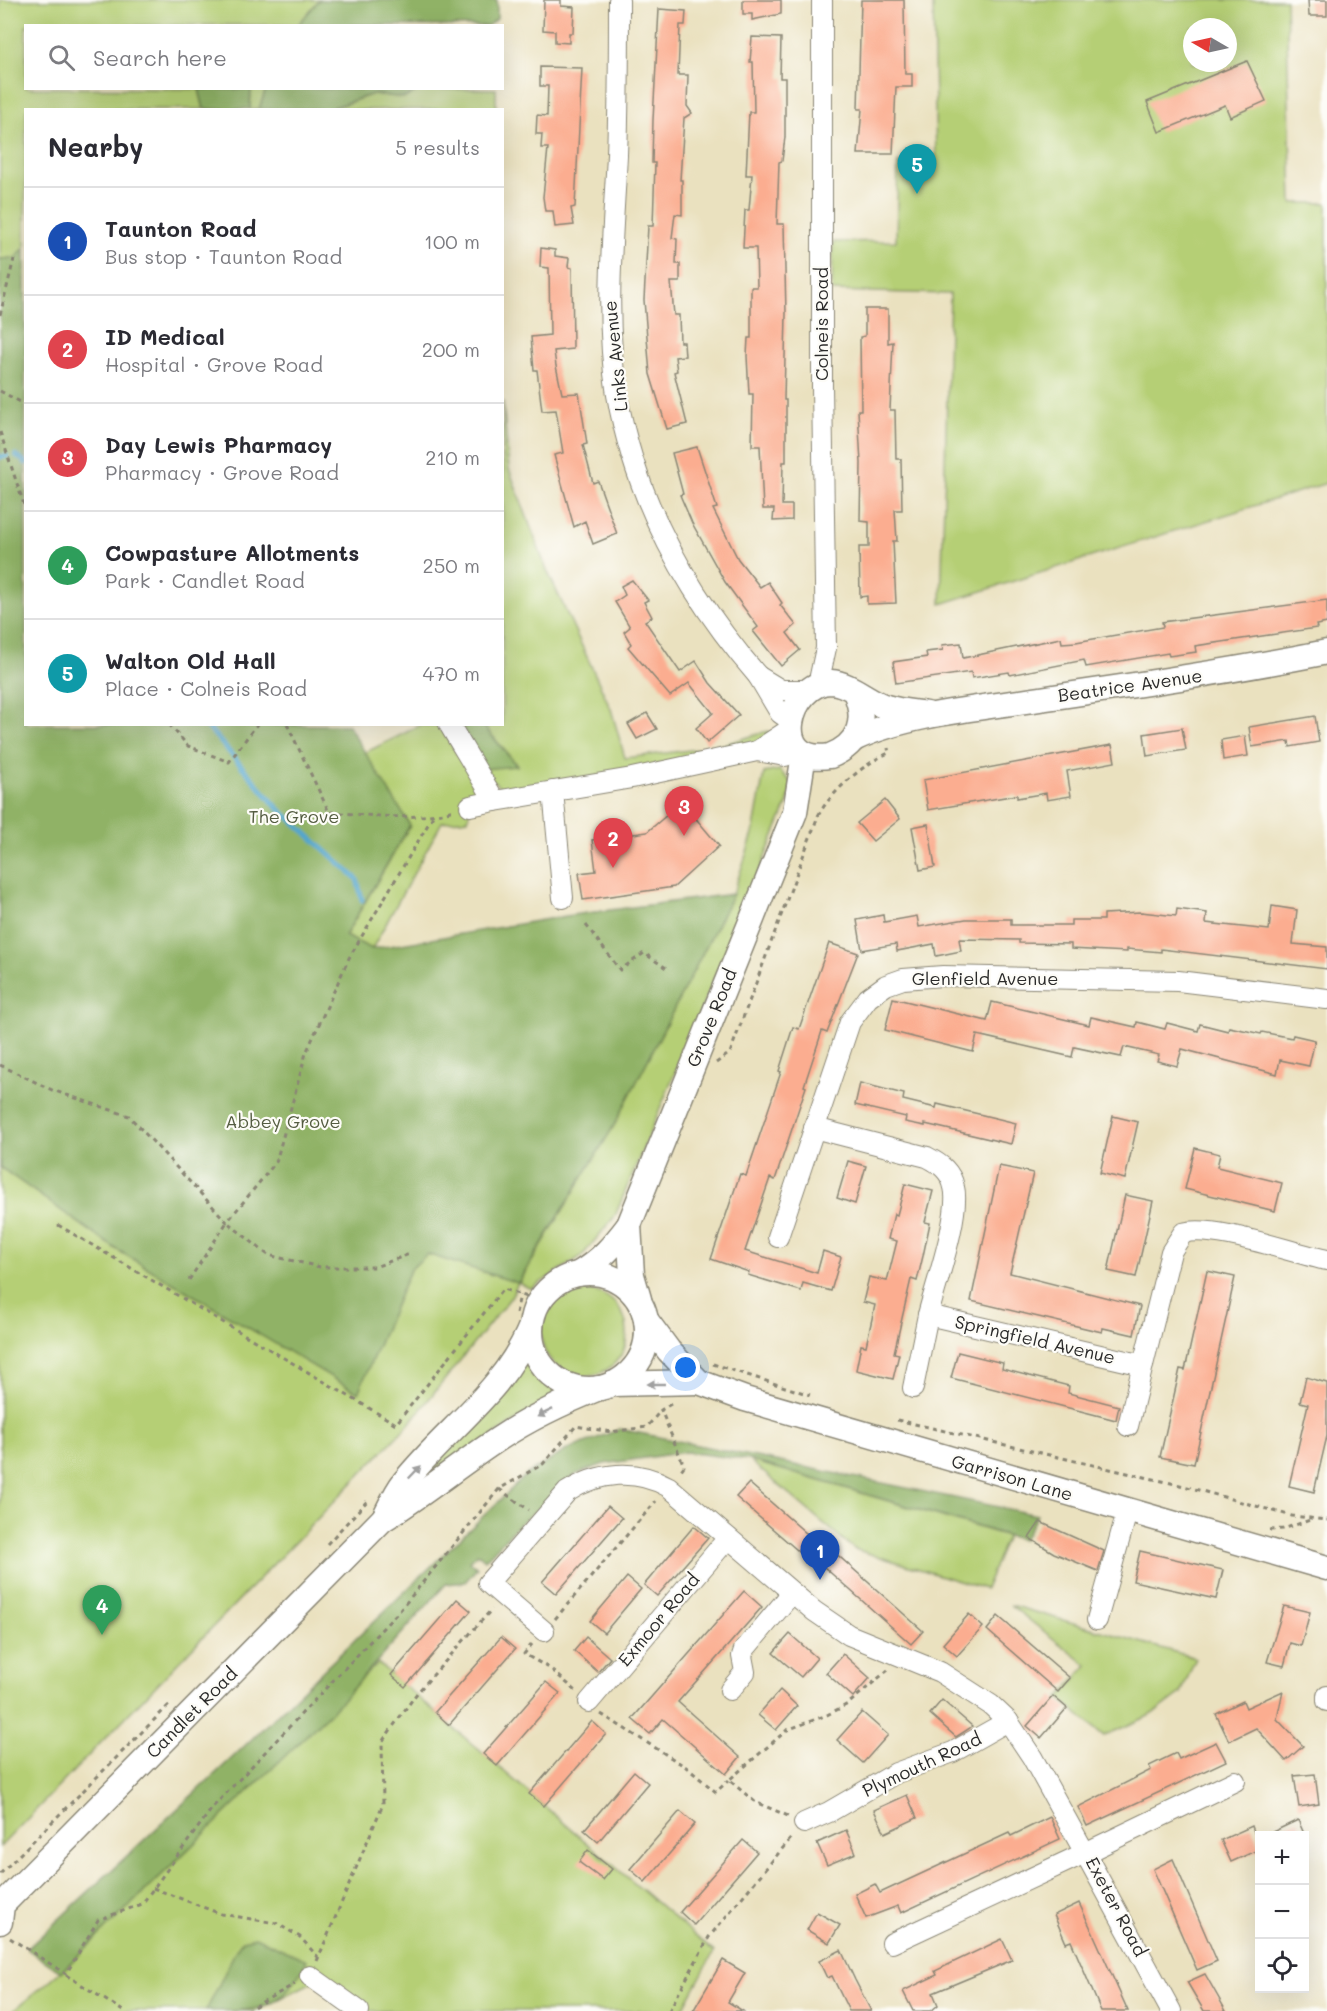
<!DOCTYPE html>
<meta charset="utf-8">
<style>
body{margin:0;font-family:Mali,sans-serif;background:#f2f2f3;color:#2b2b33}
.controls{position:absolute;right:18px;bottom:18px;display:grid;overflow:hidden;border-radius:0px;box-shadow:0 6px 24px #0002}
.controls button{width:54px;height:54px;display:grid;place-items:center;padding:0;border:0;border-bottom:2px solid #e1e1e2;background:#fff;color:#2b2b33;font:30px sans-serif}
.compass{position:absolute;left:1183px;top:18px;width:54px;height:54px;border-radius:50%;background:#fff;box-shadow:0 6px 24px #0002;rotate:279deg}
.you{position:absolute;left:686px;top:1368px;width:21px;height:21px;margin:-15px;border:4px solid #fff;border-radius:50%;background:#1a73e8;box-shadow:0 0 0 9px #1a73e833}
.badge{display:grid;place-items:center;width:39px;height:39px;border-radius:50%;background:#d1495b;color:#fff;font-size:20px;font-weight:700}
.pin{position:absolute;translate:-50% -50px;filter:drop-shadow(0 2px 3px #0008)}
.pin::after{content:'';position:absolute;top:32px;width:21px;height:18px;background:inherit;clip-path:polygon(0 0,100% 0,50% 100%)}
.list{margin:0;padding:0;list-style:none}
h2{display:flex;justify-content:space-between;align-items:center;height:78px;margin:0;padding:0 24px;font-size:26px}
h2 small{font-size:20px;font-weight:400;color:#7c7c81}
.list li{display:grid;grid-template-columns:39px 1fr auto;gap:18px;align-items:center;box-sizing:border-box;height:108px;padding:0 24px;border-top:2px solid #e1e1e2}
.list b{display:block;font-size:22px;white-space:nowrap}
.list p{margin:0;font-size:20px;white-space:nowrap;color:#7c7c81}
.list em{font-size:20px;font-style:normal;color:#7c7c81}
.icon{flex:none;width:33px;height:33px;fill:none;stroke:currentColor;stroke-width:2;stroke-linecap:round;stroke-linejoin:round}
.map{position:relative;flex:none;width:1327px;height:2011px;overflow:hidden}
.search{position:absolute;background:#fff;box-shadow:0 6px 24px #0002;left:24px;top:24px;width:480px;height:66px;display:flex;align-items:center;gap:15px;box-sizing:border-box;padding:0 21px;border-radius:0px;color:#7c7c81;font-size:22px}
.panel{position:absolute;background:#fff;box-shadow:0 6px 24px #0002;left:24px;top:108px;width:480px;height:618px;border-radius:0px}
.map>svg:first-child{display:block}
</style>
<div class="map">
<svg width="1327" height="2011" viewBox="0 0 1327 2011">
<rect width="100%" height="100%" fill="#fdfcf7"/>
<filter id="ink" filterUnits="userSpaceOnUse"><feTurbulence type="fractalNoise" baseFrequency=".0167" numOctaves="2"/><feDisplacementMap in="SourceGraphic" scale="12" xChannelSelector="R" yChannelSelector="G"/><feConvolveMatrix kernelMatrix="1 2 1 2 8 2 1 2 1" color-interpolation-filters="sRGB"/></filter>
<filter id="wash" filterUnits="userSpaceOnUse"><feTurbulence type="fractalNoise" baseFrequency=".008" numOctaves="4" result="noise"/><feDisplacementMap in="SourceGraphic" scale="24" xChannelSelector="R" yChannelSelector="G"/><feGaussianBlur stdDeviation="1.35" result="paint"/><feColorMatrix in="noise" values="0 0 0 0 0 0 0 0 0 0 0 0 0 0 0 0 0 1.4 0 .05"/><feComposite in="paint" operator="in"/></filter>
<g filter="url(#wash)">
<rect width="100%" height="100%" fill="#eae1bf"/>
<g fill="#b5cf74" stroke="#707d50" stroke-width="1.5" fill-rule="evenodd">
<polygon points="0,0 319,0 298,25 26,26 26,88 199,89 204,109 26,110 25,248 15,258 0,259"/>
<path d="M933,0h353l6,203h35v280l-386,121 9,-310 -118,-3 1,-49 63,-1 2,-78 38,-1zM1192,27h36v36h-36z"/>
<polygon points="251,89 266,89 259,109 250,110"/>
<polygon points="420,89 496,89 496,109 328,110 373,94 405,98"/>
<polygon points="503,401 509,469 546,568 611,709 625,758 715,747 768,731 767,744 526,790 501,789 483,769 517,765 483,725 502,724"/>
<polygon points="421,725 439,725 484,796 470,806 468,819 442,822 372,949 345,936 410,826 364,753"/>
<polygon points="779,770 792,783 788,802 615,1216 582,1256 531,1289 518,1283 511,1297 409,1424 0,1847 0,1167 116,1249 358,1393 410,1270 427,1254 519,1283 615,1124 733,894 753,834 764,773"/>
<circle cx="584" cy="1333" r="43"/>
<polygon points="524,1357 533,1375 554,1391 554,1396 410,1490"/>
<polygon points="749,1460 1007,1536 985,1589 854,1549"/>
<polygon points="1010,1605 1196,1658 1181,1693 1153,1714 1104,1736 1059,1698 1087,1665"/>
<polygon points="378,1663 714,1952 682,2011 368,2011 326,1975 256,2011 13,2011 66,1967"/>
</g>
<g fill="#90b266" stroke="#5e6e48" stroke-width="1.5">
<polygon points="319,0 497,0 497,19 487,26 298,25"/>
<polygon points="199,89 251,89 250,109 204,109"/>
<polygon points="266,89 266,88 420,89 405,98 373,94 328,109 259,109"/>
<polygon points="25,248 26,724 348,725 410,825 345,936 372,949 572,915 733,894 615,1124 518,1283 427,1254 410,1270 358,1393 116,1249 0,1167 0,259 15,258"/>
<polygon points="461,725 483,725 517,766 483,769"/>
<polygon points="620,1429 1037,1515 1023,1540 749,1460 686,1452 604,1464 577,1474 563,1483 546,1503 520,1523 485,1560 477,1553 470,1561 477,1568 465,1582 446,1584 338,1705 61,1972 27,1949 231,1759 527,1474 567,1450"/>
<path d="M255,1937l52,23c-25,51 -45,51 -101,51l31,-63 6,-8z"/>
</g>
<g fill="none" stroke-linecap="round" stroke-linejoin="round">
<g stroke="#52a6cd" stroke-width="5">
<polyline points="16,455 26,463"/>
<polyline points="0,457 7,456"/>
<polyline points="205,724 277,807 357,879 362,900"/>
</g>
</g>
<g id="blocks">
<g fill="#fbad90">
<polygon points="544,0 561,0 561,6 574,7 573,33 569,33 569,43 555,42 555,31 543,30"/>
<polygon points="743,0 781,0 781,14 752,20 752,14 743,14"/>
<polygon points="861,0 904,0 905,74 912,74 912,87 896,87 893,154 858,154 862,109 858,109"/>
<polygon points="1308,0 1327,0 1327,16 1309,16"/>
<polygon points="659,9 686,11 685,25 680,25 678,75 688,75 687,106 692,113 684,118 680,180 682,180 682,215 675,214 672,238 677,239 676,264 680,264 680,282 671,282 674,315 679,315 680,342 684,342 685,356 675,357 677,371 674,372 687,424 667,429 650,374 644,300 648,226 653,226 655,163 652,163 653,120"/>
<polygon points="752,37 781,38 780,78 785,78 785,137 782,161 779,162 777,224 784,224 786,314 784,400 786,400 786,462 783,462 782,505 792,505 792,520 773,521 774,509 763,509 760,446 752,446 753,394 749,394 747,356 748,338 751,338 751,287 757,287 756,248 743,248 745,210 749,210 752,175 746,175 749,112 754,112 753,62 750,62"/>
<polygon points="1247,61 1266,101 1230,117 1225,105 1159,132 1147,102"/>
<polygon points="540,67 582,68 575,207 571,208 574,225 555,227 553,211 545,211 543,197 548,148 541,148 542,134 536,134 537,115 547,116 548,86 540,86"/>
<polygon points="541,248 555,250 555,256 569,258 568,267 572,268 573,349 554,351 556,366 562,394 579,393 587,444 583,445 593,483 598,481 617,534 593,544 585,521 574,527 554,455 563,453 556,410 542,411 537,370 534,370 531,337 550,335 549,268 540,267"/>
<polygon points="865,309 888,309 888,343 893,342 890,410 895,410 896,459 901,459 902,510 895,510 897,541 893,541 896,603 867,604 867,596 860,597 859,547 869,547 869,522 860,521 861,463 858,410 861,410 860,337 865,336"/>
<polygon points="697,447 717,508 713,509 738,559 760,587 768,582 782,603 780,605 796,625 787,633 800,650 781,666 753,631 758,627 725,582 692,523 680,495 683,494 672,453"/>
<polygon points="632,580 648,600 644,602 652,617 645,621 680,672 696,661 710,683 739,715 707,743 696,728 713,713 689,683 670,696 628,647 631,644 624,632 630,627 615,602 625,595 621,586"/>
<polygon points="1327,600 1327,623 1316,625 1317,628 1195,646 1196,652 1169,656 1168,653 1086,667 1084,660 1010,675 1009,672 972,678 971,672 896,683 893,662 927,657 926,652 943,650 942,645 961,643 963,658 1061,638 1062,643 1076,642 1163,627 1162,622"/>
<polygon points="647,713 657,729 637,739 628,724"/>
<polygon points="1315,716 1319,742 1290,747 1289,741 1252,747 1249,727"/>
<polygon points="1182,728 1186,750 1147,756 1144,734"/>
<polygon points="1245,736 1248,756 1223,760 1221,740"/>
<polygon points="1112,745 1115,762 1067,771 1071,796 1047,800 1046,793 1017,798 1017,795 928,810 923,780"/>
<polygon points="885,800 900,819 873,841 857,823"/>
<polygon points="682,802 719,846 674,887 583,900 579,873 596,871 592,840 647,832"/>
<polygon points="928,824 935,867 920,870 912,827"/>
<polygon points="1272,906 1297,910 1293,944 1327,947 1327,969 1161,949 1161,952 1127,949 1127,952 1071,949 1071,944 1019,943 1019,940 959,939 961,951 936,956 934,944 897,951 896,944 862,950 857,920 883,915 884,922 917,916 919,927 966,919 1011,919 1011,925 1071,925 1071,920 1104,920 1104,914 1141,912 1176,916 1177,909 1207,913 1206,923 1269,930"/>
<polygon points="829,943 858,953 827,1033 822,1031 804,1086 806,1087 775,1180 770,1178 745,1251 817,1273 823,1251 841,1257 831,1291 803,1283 801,1291 748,1275 749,1272 711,1259 740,1174 746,1176 781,1072 779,1071 793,1027 799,1029"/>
<polygon points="893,998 987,1021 992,1002 1089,1025 1091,1017 1136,1027 1137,1022 1165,1029 1167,1023 1198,1031 1200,1024 1228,1031 1229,1027 1261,1034 1262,1032 1292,1038 1293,1035 1315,1040 1309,1066 1280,1060 1277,1074 1182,1049 1177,1066 1157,1061 1159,1055 1124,1047 1121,1057 1074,1047 1072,1057 977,1035 973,1052 885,1030"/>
<polygon points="860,1083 904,1094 903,1100 936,1108 937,1104 1016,1123 1011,1144 925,1124 925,1126 905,1122 906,1117 855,1105"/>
<polygon points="1113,1116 1138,1122 1125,1179 1100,1173"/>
<polygon points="1195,1148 1220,1154 1217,1167 1282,1183 1275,1211 1185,1189"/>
<polygon points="848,1161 866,1166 855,1204 837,1198"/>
<polygon points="999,1166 1033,1173 1010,1273 1140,1306 1134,1335 1103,1328 1102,1332 971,1301"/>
<polygon points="905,1184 933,1191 925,1222 930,1223 923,1256 917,1281 911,1279 894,1353 899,1354 893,1379 856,1370 861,1345 866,1346 875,1305 863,1302 869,1277 887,1281 897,1241 888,1239 894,1214 897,1215"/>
<polygon points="1125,1195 1153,1201 1136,1277 1108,1271"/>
<polygon points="1207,1271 1235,1277 1194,1464 1160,1457 1180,1369 1185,1370"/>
<polygon points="958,1352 1003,1363 1002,1369 1069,1386 1068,1393 1119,1406 1116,1420 951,1378"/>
<polygon points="1306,1377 1327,1383 1327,1436 1314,1492 1289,1486 1308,1404 1300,1402"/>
<polygon points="749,1483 831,1555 833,1551 923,1631 911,1644 815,1559 812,1563 736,1497"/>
<polygon points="608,1506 622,1518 556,1594 542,1582"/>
<polygon points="1040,1522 1104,1551 1098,1571 1054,1553 1029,1538"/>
<polygon points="694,1526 708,1538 657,1596 644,1585"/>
<polygon points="1140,1551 1223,1570 1216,1599 1133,1581"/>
<polygon points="627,1577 641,1589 604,1633 590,1621"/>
<polygon points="744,1591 762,1607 678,1702 740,1757 726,1774 663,1719 650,1734 632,1719"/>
<polygon points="457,1599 471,1611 405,1687 391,1675"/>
<polygon points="1284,1606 1310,1612 1301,1646 1290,1643 1284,1666 1267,1662"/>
<polygon points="969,1614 983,1627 957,1656 943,1644"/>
<polygon points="998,1616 1070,1678 1058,1692 987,1630"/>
<polygon points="790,1634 817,1658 801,1677 773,1653"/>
<polygon points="501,1637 515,1649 449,1725 435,1712"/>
<polygon points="586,1637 610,1658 598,1672 574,1651"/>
<polygon points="843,1654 870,1678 853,1697 826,1673"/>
<polygon points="546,1682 560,1693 497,1766 483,1754"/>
<polygon points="780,1690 797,1706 776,1730 758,1715"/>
<polygon points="1283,1691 1277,1719 1303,1746 1286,1761 1256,1728 1229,1741 1216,1714 1243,1701 1246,1708"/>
<polygon points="1053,1696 1067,1708 1041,1738 1027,1726"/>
<polygon points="942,1700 972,1726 970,1728 956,1737 930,1714"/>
<polygon points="862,1712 888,1735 863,1763 837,1740"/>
<polygon points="592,1721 606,1734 544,1806 529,1794"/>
<polygon points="1216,1742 1226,1761 1087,1826 1078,1807 1151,1770 1149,1766 1176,1753 1179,1759"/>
<polygon points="634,1771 648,1783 598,1842 584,1830"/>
<polygon points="1315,1774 1319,1804 1299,1807 1294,1776"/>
<polygon points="907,1795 917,1818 885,1833 874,1810"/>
<polygon points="680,1811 695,1824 645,1882 630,1869"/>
<polygon points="1050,1817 1060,1839 901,1913 898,1906 866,1918 855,1894 875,1884 880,1893 1009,1833 1011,1836"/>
<polygon points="1298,1820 1305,1836 1264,1836"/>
<polygon points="1252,1826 1260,1849 1231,1862 1221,1840"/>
<polygon points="846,1830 856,1853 827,1865 817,1843"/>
<polygon points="743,1840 757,1852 694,1925 680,1912"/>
<polygon points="588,1850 612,1869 603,1880 579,1862"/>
<polygon points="1173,1859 1217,1961 1197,1970 1153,1869"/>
<polygon points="1079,1903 1092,1931 1128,2011 1101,2011 1071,1941 1066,1943 1054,1915"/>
<polygon points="817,1912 840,1925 829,1943 807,1930"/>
<polygon points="1002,1939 1012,1960 933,1993 938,2005 931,2011 913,2011 903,1991 937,1975 935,1971"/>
<polygon points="841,1950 855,1980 871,2011 849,2011 832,1976 827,1978 819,1961"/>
<polygon points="723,1960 745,1973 728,2002 743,2011 693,2011"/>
<polygon points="1205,1974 1226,2011 1204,2011 1187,1982"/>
</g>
</g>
</g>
<g filter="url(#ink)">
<use href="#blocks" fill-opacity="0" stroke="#8a8675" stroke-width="1.5"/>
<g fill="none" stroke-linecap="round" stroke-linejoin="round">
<defs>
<g id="minor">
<path d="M619,0c0,52 0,103 -2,155 -4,80 -13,160 0,240 19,107 71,200 141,281"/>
<polyline points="818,685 826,648 822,386 822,0"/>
<polyline points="791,721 780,713 758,676 781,690 809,690"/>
<polyline points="449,724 495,801 632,778 757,751"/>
<polyline points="790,729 757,751 785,756 799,750"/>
<polyline points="553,791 563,898"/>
<polyline points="470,806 495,801"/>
<path d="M814,1128l113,29c14,7 24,15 27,30 7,26 -19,100 -26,128"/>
<polyline points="778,1237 850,1022 868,998 886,985 903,979 943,976 1178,981 1327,999"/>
<path d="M913,1388l15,-73 215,50 28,-113 12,-19c32,-9 108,20 144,27"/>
<polyline points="1128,1426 1143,1365"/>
<polyline points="1097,1620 1127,1512"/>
<path d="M544,1631l-56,-48 79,-91c31,-20 69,-24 102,-5l145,124 35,24 91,37 51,33 17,16 24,36 53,96 -193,90"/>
<polyline points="730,1690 745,1672 742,1656 744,1650 792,1593"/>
<polyline points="1327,1696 1327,1701"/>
<polyline points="589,1702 728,1538"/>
<polyline points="804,1823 829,1812 896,1773 953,1752 1008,1721"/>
<polyline points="310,1976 359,2011"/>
<polyline points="1171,2011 1085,1853 1235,1781"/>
</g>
<g id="major">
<path d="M855,692c12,28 5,52 -25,64 -62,10 -42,-74 1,-74 19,1 37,19 55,25 13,4 27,5 41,7"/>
<path d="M854,739c52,-25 128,-31 186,-40 96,-14 192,-28 287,-47"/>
<polyline points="629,1225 632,1275 639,1299"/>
<circle cx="589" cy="1331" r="58"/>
<path d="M578,1274c22,-13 36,-29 51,-49l166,-413 9,-58"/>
<polyline points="646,1320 669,1351 699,1382 745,1399 1327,1568"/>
<polyline points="612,1384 699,1382"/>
<path d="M384,1518c6,-12 12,-26 20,-36 43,-54 100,-90 127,-156"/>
<path d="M0,1922l2,-17 380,-385c41,-25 78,-56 118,-82 30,-20 64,-36 99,-50"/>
</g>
</defs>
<use href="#minor" stroke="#8a8675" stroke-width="22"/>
<use href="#major" stroke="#8a8675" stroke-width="27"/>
<g stroke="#8a8675" stroke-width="3" stroke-dasharray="4.5 4.5" stroke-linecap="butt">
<polyline points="0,315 14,259"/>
<polyline points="0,391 26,405"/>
<polyline points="0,432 26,511"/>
<polyline points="169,724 188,746 229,762 257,724"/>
<path d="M287,724l42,88c42,3 84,10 125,-2"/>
<polyline points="586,925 620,970 644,953 669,970"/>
<path d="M716,1063l14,-10 88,-237c12,-23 46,-53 71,-63l-1,-5"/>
<polyline points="0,1065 52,1090 129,1116 227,1222 276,1162 306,1053 349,958 433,816"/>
<polyline points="58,1225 396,1424 503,1289 540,1301"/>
<polyline points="189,1280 227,1222 268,1255 320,1267 375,1267 412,1253"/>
<polyline points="516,1313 520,1295"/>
<polyline points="713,1364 810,1395"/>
<polyline points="671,1404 661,1410 684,1466 679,1473"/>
<polyline points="897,1420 1184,1486 1292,1516 1327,1520"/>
<polyline points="499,1489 529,1510"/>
<polyline points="1270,1530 1283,1529 1310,1520"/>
<polyline points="327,1544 370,1498"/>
<polyline points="555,1619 656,1501"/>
<polyline points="532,1644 524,1654 551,1669 576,1691"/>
<polyline points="601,1714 686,1767 716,1792 729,1780"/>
<polyline points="788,1816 755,1802 729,1780 787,1730 827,1715 848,1704 888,1670"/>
<polyline points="0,1874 169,1705"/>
<polyline points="153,1888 221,1914 276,1923 300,1937 318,1957"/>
<polyline points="10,1938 66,1974 98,1920 142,1904 213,1807 401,1609 499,1489 543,1464 576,1426 611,1432 647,1427 661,1410"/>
<polyline points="317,1961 383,1804 382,1742 417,1693 492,1609"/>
<polyline points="66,1975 123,2011"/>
<polyline points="246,2011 295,1984"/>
<polyline points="669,2011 709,1937 792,1837"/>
</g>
<use href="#minor" stroke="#fff" stroke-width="20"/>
<use href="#major" stroke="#fff" stroke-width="24"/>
</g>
<defs><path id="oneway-solid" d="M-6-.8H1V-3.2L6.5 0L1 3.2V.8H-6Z" transform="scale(1.5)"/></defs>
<g fill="#a0a0a0">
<use href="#oneway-solid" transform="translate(656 1384) rotate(180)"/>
<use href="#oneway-solid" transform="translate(545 1413) rotate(154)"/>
<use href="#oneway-solid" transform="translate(415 1472) rotate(-46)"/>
</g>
</g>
<g text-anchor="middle" stroke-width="4.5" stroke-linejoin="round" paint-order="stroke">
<g font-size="18" fill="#2b2b2b" stroke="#fdfcf7">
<text transform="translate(822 324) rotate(-90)" y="6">Colneis Road</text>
<text transform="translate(616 356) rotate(-96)" y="6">Links Avenue</text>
<text transform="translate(1130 686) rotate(-8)" y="6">Beatrice Avenue</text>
<text x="985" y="985">Glenfield Avenue</text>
<text transform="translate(712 1018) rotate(-68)" y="6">Grove Road</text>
<text transform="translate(1035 1340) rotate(13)" y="6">Springfield Avenue</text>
<text transform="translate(1012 1478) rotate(16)" y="6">Garrison Lane</text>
<text transform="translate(659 1620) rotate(-50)" y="6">Exmoor Road</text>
<text transform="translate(192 1713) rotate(-45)" y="6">Candlet Road</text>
<text transform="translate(922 1765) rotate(-25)" y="6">Plymouth Road</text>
<text transform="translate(1116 1907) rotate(62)" y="6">Exeter Road</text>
</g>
<g font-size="18" fill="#545c41" stroke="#fdfcf7">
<text x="294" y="823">The Grove</text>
<text x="283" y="1128">Abbey Grove</text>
</g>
</g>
</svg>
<div class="controls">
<button>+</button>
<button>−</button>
<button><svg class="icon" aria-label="locate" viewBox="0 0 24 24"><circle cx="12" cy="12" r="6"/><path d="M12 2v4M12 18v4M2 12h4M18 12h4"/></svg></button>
</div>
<svg class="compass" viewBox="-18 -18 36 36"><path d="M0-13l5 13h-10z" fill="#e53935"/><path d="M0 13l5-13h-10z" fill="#7c7c81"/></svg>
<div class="you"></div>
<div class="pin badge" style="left:820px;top:1580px;background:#1a4fb4">1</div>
<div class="pin badge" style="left:613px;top:868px;background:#e0444e">2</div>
<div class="pin badge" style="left:684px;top:836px;background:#e0444e">3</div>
<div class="pin badge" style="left:102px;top:1635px;background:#2e9e5b">4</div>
<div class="pin badge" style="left:917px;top:194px;background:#0f9aa8">5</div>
<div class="search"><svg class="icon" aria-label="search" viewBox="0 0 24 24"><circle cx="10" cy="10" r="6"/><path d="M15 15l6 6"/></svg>Search here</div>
<section class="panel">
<h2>Nearby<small>5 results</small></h2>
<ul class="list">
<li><span class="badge" style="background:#1a4fb4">1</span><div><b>Taunton Road</b><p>Bus stop · Taunton Road</p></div><em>100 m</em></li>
<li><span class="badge" style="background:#e0444e">2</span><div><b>ID Medical</b><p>Hospital · Grove Road</p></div><em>200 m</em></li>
<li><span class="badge" style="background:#e0444e">3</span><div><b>Day Lewis Pharmacy</b><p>Pharmacy · Grove Road</p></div><em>210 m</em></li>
<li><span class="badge" style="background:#2e9e5b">4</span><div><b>Cowpasture Allotments</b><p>Park · Candlet Road</p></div><em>250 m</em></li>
<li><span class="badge" style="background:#0f9aa8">5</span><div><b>Walton Old Hall</b><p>Place · Colneis Road</p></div><em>470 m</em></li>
</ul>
</section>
</div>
